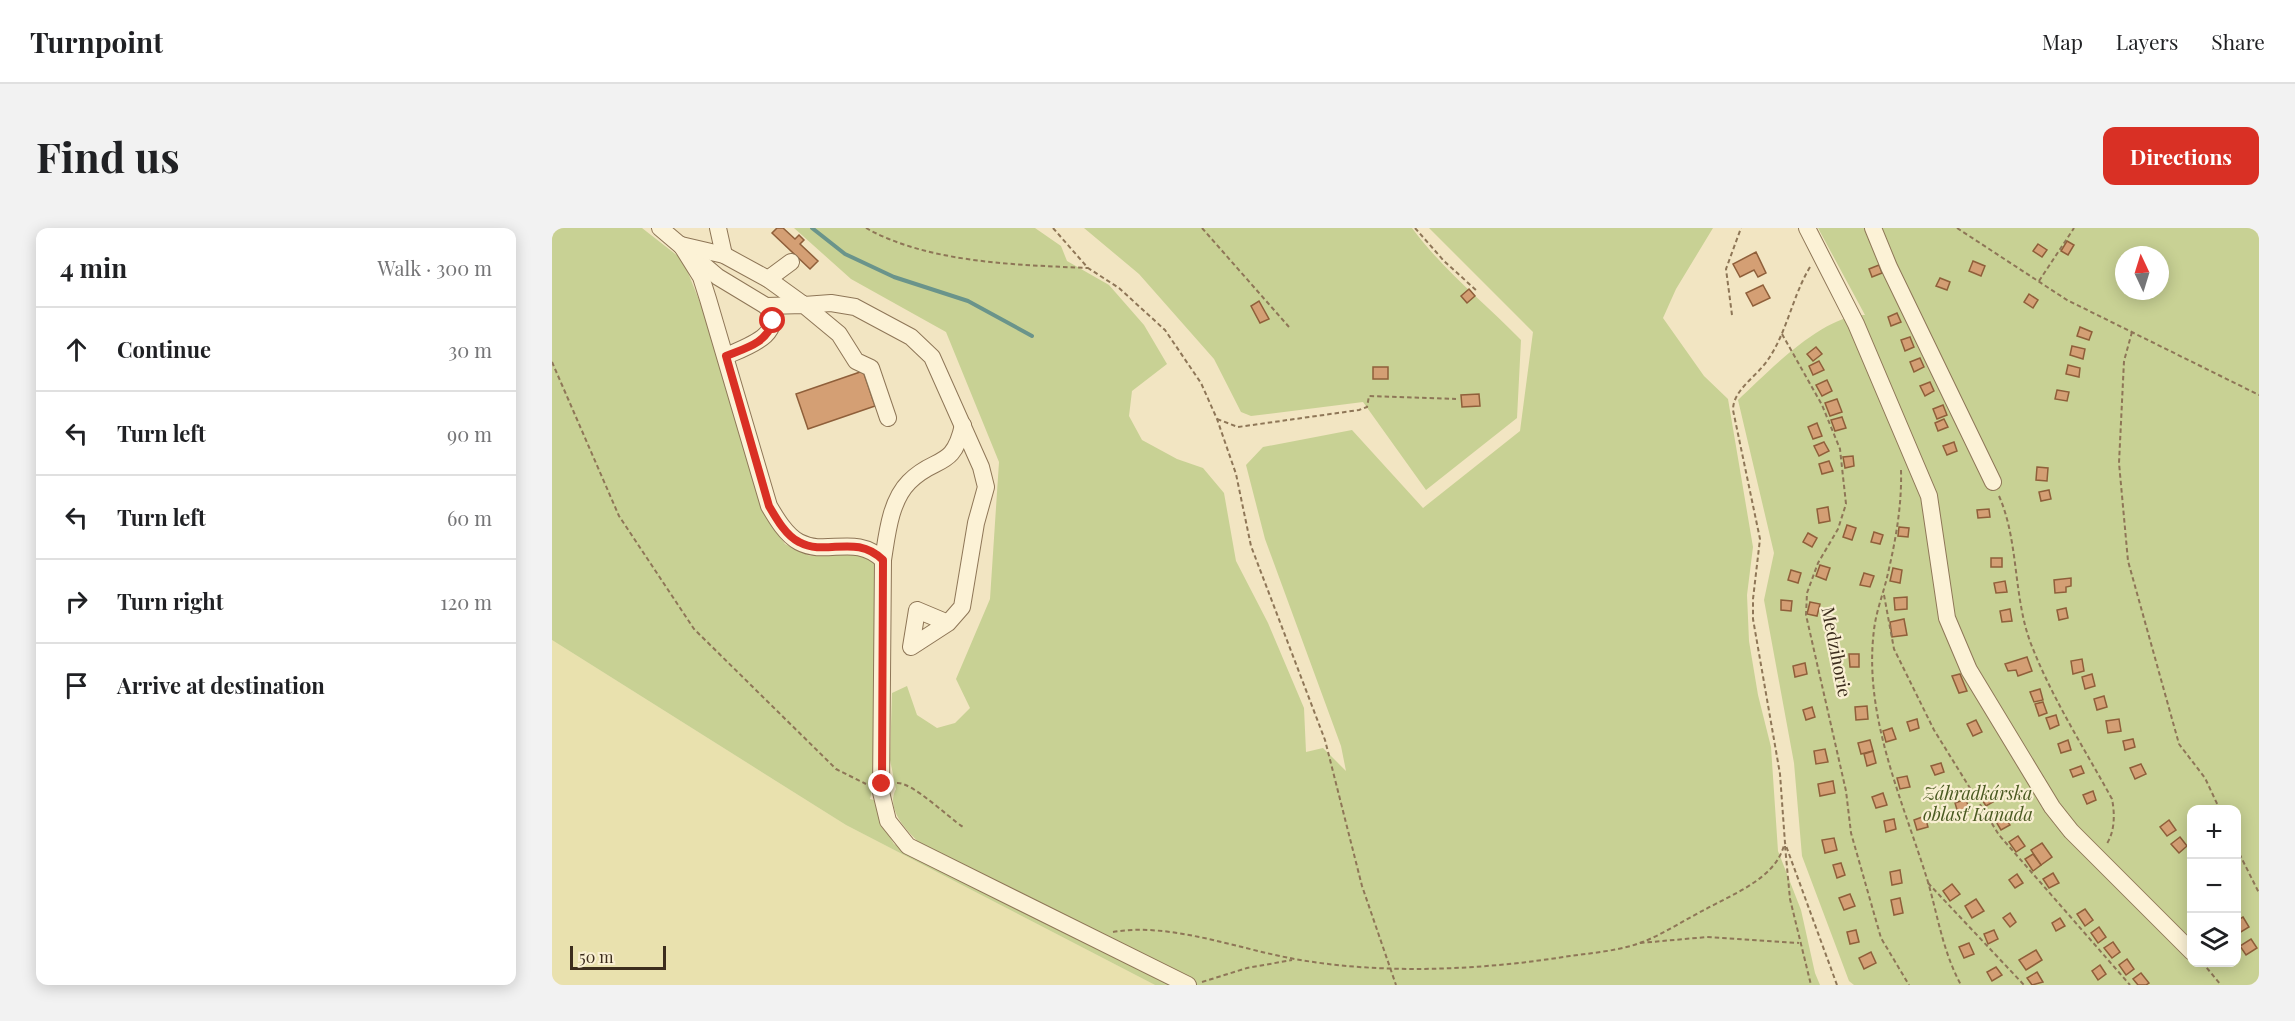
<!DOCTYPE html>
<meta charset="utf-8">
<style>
body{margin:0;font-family:"Playfair Display",serif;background:#f2f2f2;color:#202124}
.controls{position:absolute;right:18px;bottom:18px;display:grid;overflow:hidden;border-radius:12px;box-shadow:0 3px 15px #0003}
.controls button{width:54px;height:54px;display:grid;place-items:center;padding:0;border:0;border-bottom:2px solid #e0e0e0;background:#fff;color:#202124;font:30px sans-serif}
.compass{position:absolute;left:1563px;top:18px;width:54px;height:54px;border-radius:50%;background:#fff;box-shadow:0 3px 15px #0003;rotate:356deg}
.scale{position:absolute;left:18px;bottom:15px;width:96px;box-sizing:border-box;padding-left:6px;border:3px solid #3c2d1d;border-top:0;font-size:16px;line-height:21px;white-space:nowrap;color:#3c2d1d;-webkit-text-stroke:4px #f9efd2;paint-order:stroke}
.stop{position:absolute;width:18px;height:18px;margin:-14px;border:4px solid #d93025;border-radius:50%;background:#fff}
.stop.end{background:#d93025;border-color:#fff;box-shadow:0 2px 6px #0008}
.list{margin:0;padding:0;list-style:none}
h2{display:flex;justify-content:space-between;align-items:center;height:78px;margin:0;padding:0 24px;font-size:26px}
h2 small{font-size:20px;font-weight:400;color:#757577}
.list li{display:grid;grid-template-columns:39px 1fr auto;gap:18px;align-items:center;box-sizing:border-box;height:84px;padding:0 24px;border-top:2px solid #e0e0e0}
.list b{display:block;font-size:22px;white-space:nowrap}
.list em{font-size:20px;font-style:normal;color:#757577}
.icon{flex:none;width:33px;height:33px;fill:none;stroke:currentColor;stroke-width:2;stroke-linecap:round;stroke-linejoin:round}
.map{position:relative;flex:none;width:1707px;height:757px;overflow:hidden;border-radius:12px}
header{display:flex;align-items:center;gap:36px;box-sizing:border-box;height:84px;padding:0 30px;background:#fff;border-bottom:2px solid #e0e0e0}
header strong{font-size:28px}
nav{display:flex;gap:33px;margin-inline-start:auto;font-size:21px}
.intro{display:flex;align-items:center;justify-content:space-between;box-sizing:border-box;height:144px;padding:0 36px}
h1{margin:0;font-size:42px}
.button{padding:15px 27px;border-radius:12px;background:#d93025;color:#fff;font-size:21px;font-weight:700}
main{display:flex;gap:36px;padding:0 36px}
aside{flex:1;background:#fff;border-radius:12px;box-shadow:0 3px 15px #0003}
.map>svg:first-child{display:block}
</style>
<header>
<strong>Turnpoint</strong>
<nav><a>Map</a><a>Layers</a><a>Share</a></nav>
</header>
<div class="intro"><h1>Find us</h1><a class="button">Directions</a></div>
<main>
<aside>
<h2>4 min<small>Walk · 300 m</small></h2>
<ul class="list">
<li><svg class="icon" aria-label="ahead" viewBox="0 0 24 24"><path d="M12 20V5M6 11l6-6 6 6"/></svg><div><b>Continue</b></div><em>30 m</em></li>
<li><svg class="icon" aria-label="left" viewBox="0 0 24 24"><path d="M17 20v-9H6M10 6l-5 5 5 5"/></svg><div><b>Turn left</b></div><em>90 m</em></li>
<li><svg class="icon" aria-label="left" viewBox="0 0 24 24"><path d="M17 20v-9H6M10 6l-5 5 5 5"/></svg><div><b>Turn left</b></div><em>60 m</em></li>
<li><svg class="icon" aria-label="right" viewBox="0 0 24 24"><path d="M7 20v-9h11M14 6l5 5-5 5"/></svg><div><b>Turn right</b></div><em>120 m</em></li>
<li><svg class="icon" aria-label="arrive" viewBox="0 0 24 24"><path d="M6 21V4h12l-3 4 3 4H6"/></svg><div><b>Arrive at destination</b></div></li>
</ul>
</aside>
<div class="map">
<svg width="1707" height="757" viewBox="0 0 1707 757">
<rect width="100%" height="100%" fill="#f2e5c2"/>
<polygon fill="#e9e1ae" points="0,412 294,597 603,757 0,757"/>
<g fill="#c8d194" fill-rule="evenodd">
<polygon points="0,0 90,0 131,32 151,82 211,284 233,316 258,328 292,324 310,326 326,339 323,550 318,571 326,573 329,594 342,616 620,757 603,757 294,597 0,412"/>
<path d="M242,0h241l26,18 6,15 42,24 35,40 23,39 -35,27 -3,25 13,24 35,19 26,9 21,25 12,68 32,62 36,85 2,44 17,-4 23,23 -5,-25 -76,-207 -19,-74 17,-18 89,-17 71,78 97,-77 13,-99 -104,-104h284l-37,61 -13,29 41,58 24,23 25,148 -6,48 2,46 9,54 13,52 7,104 23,59 14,63 5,12h-623l-265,-131c-16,-14 -49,-41 -36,-65l-6,-29 2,-67 15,-7 10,29 20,13 18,-5 15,-15 -14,-29 34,-80 9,-137 -53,-130 -95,-53z"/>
<path d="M532,0h328c31,42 73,75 109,112l-4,78 -91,72 -63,-88 -112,14 -10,-4 -27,-53 -75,-85z"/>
<path d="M1266,0h441v757h-405l-5,-4 -47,-125 -8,-93 -30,-163 10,-47 -36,-153c30,-28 85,-86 127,-85zM1572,27h36v36h-36zM1640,582h44v152h-44z"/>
</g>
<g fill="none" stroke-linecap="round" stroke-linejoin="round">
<polyline stroke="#6a948b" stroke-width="4" points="260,0 293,26 342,49 416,73 480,108"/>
</g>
<g fill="#d49f74" stroke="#8f5f3a" stroke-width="1.5">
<polygon points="225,0 231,0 243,11 247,7 252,12 248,16 266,33 258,41 220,5"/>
<polygon points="1515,13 1522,17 1516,27 1509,23"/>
<polygon points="1486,16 1495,22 1490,29 1481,23"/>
<polygon points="1204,24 1214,45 1206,49 1202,42 1188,49 1181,36"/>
<polygon points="1421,33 1433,38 1429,48 1417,43"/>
<polygon points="1327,37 1330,45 1320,49 1317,41"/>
<polygon points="1388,50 1398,54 1395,62 1384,58"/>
<polygon points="1211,57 1218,70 1201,78 1194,65"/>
<polygon points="917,61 923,68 915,75 909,68"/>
<polygon points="1477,66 1486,72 1481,80 1472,74"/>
<polygon points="707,73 717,91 708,95 699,78"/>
<polygon points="1345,85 1349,94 1339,98 1336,89"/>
<polygon points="1528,99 1540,104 1537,112 1525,108"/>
<polygon points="1358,109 1362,119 1353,123 1349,112"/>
<polygon points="1520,118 1533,121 1531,131 1518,127"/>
<polygon points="1264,119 1270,126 1261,133 1255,126"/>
<polygon points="1368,130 1372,139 1362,144 1358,134"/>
<polygon points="1267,133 1272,142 1261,147 1257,138"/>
<polygon points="1516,137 1528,140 1527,149 1514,146"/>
<rect x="821" y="139" width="15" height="12"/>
<polygon points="311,143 323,178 256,201 244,166"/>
<polygon points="1275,152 1280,163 1270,168 1264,157"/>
<polygon points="1378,154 1382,163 1373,168 1368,158"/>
<polygon points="1505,162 1517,164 1515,173 1503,171"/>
<polygon points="927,166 928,178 910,179 909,167"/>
<polygon points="1285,171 1290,184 1278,188 1273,175"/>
<polygon points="1391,177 1395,187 1385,191 1381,181"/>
<polygon points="1290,189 1294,200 1283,203 1279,192"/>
<polygon points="1392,191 1396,199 1386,203 1383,195"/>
<polygon points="1265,195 1270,208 1261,211 1256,199"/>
<polygon points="1272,214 1277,223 1267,228 1262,218"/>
<polygon points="1402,214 1405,223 1395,227 1391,218"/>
<polygon points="1301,228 1302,238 1293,240 1291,229"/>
<polygon points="1277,233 1281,243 1270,246 1267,236"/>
<polygon points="1485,239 1496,240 1495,253 1484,252"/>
<polygon points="1497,262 1499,271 1489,273 1487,264"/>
<polygon points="1276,279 1278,293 1267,295 1265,281"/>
<polygon points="1437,281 1438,289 1426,290 1425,282"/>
<polygon points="1295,297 1304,300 1300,312 1291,309"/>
<polygon points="1347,299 1357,300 1356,309 1346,308"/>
<polygon points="1322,304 1331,307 1328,316 1319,314"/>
<polygon points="1256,305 1265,310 1260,319 1251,314"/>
<rect x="1439" y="330" width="11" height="9"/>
<polygon points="1268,337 1278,340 1274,352 1264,348"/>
<polygon points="1341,340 1350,342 1348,355 1338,353"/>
<polygon points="1239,342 1249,345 1246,355 1236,352"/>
<polygon points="1312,345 1322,348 1318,359 1308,357"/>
<polygon points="1519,350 1519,358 1514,359 1514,364 1503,365 1502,352"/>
<polygon points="1453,353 1455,364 1444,365 1442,355"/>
<polygon points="1355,369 1355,381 1343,382 1342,370"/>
<polygon points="1229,372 1240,373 1239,383 1229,382"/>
<polygon points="1258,374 1268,376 1265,388 1255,386"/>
<polygon points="1514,380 1516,390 1507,392 1505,382"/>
<polygon points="1458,381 1460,393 1450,394 1448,383"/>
<polygon points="1352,391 1355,407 1340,409 1338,394"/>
<polygon points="1297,426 1307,426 1307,439 1298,439"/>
<polygon points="1475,429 1480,443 1466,448 1464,442 1456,443 1453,436"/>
<polygon points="1530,431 1532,443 1521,446 1519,433"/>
<polygon points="1253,435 1255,446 1243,449 1241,438"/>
<polygon points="1408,446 1415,463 1407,465 1400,448"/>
<polygon points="1540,446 1543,458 1533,461 1530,449"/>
<polygon points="1488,461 1491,472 1482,474 1478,464"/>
<polygon points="1552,468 1555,479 1545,482 1542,471"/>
<polygon points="1491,474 1495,485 1487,488 1483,476"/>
<polygon points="1315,478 1316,491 1304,492 1303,479"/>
<polygon points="1260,479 1263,489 1254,492 1251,482"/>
<polygon points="1504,487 1507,497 1498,501 1494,490"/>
<polygon points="1365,491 1367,500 1358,503 1355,494"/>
<polygon points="1567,491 1569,503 1556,505 1554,493"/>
<polygon points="1424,492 1430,504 1421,508 1415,496"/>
<polygon points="1340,500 1344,511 1334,514 1331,503"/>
<polygon points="1581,511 1583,519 1573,522 1571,513"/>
<polygon points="1318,512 1321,523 1309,526 1306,515"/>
<polygon points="1516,512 1519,522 1509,525 1506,516"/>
<polygon points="1273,521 1276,534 1264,536 1262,523"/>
<polygon points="1321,523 1324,535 1315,538 1312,526"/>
<polygon points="1389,535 1392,544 1383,547 1379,538"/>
<polygon points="1589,536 1594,546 1583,551 1578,540"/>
<polygon points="1529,538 1532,545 1521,549 1518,542"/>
<polygon points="1355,548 1358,559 1348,561 1345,550"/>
<polygon points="1281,553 1283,565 1268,568 1266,556"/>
<polygon points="1435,563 1441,574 1434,578 1427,567"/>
<polygon points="1541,563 1544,572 1535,576 1531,567"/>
<polygon points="1331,565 1335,577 1324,580 1320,569"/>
<polygon points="1414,571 1417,581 1406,585 1403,575"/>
<polygon points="1452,587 1458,597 1449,602 1443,592"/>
<polygon points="1373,588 1376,599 1365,602 1362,592"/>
<polygon points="1342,591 1344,601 1334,604 1332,593"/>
<polygon points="1617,592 1624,602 1615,608 1608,599"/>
<polygon points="1466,608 1473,618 1464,624 1457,614"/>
<polygon points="1628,609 1635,618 1627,625 1619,616"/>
<polygon points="1282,610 1285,622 1273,625 1270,612"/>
<polygon points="1490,615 1500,629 1489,637 1479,622"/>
<polygon points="1481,626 1489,637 1481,643 1473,631"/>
<polygon points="1289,635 1293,647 1285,650 1281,637"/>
<polygon points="1348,642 1350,655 1340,657 1338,644"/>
<polygon points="1501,645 1507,655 1497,660 1491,651"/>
<polygon points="1465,646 1471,655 1463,660 1457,652"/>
<polygon points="1400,656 1408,666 1398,673 1391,663"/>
<polygon points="1298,666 1303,678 1292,682 1287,670"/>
<polygon points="1348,670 1351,685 1342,687 1339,672"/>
<polygon points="1424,671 1432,683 1420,690 1413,678"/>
<polygon points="1533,681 1541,692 1533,698 1525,686"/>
<polygon points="1458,685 1464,694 1458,699 1451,690"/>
<polygon points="1691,689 1697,699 1684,707 1684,693"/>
<polygon points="1508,690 1513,698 1504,703 1500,695"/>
<polygon points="1547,699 1554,709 1546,715 1539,705"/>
<polygon points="1304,702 1307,714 1298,716 1295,704"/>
<polygon points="1442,702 1446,711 1436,716 1432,706"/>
<polygon points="1699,711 1705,720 1694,727 1688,718"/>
<polygon points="1561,714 1568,724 1560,730 1552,720"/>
<polygon points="1417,715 1422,726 1412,730 1407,719"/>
<polygon points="1484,722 1490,732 1474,742 1467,732"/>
<polygon points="1319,724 1324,735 1312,741 1307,730"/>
<polygon points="1575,731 1582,741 1574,747 1567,737"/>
<polygon points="1548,737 1554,746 1546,752 1540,743"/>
<polygon points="1444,739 1450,747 1440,753 1435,744"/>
<polygon points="1485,744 1491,754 1480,757 1475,750"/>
<polygon points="1589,745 1597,755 1594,757 1586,757 1581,751"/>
</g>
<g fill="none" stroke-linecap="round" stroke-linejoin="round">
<defs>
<g id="minor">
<polyline points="108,0 166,49 214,78 252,77 287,106 304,133 319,140 336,190"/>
<polyline points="166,0 172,27"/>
<polyline points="1255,0 1304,96 1377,268 1395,390 1417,442 1500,579 1519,603 1640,724"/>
<polyline points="1321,0 1337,39 1441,254"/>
<polyline points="129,17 172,27 216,51 252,77 279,75 303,79 359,109 380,129 429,239 434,259 424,295 410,379 396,395 359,419 365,382 396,395"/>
<path d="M129,17l20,32 7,22 61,207c7,12 17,29 30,36 28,15 56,-9 84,18"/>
<polyline points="216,51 239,34"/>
<path d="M174,128c20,-9 62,-22 40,-50"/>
<path d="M411,197c-10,46 -28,30 -54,57 -19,19 -22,53 -26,78l-2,232 7,29 20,25 280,139"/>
</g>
</defs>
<use href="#minor" stroke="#8e7657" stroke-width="18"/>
<g stroke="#8e7657" stroke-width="2" stroke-dasharray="4.5 3" stroke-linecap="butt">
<path d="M314,0c62,35 152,37 222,40"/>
<polyline points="501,0 536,40 567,60 613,102 649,155 665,191 684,246 699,318 773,512 810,658 844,757"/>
<polyline points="650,0 737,99"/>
<polyline points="863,0 892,33 925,63"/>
<polyline points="1405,0 1515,72 1707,167"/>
<path d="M1258,39c-18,30 -23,66 -43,94 -11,16 -34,29 -34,49l27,129 -7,60v20l27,155 5,69 52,142"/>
<polyline points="1487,53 1522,0"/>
<polyline points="1180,87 1174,41 1189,0"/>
<polyline points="1580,104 1572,133 1567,235 1576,333 1627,516 1653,550 1668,582"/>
<polyline points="1230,106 1270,177 1288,221 1294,276 1286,301 1266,335 1255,365 1254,387 1294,563 1299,605 1329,710 1357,757"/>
<polyline points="0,134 67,288 142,401 284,541 314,556"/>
<polyline points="665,191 686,199 807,182 815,179 817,168 904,171"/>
<path d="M1349,242c1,34 -5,69 -13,103 -4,19 -12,38 -14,57 -11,86 29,171 54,252 10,35 15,70 33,103"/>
<path d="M1447,268c20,45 14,101 32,148 21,54 53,104 81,155 3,15 3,33 -6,46"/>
<polyline points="1332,367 1342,421 1382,502 1447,607 1578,757"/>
<path d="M345,555c15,-1 51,34 66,44"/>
<polyline points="1233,618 1238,671 1259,757"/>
<polyline points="1684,619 1707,665"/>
<polyline points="1376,655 1472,757"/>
<path d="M561,704c57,-10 125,17 182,27 88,16 188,11 275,-3 22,-3 46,-5 67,-12 24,-8 47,-24 69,-35 27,-15 70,-31 78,-64"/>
<polyline points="1088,715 1155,709 1247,715"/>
<polyline points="1650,734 1669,757"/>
<polyline points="650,754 695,740 740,732"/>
</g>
<use href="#minor" stroke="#fcf2d6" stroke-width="16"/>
</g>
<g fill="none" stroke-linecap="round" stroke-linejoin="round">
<path stroke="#d93025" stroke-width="8" d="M221,93c-6,22 -27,27 -47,35l43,150c7,12 17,30 30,36 28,15 56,-9 84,18l-1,224"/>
</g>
<g text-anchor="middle" stroke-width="4.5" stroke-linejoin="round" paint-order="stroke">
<g font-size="18" fill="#3c2d1d" stroke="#f9efd2">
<text transform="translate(1284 424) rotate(79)" y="6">Medzihorie</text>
</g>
<g font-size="18" font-style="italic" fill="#4a5a21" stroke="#f9efd2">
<text x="1426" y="572">Záhradkárska<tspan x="1426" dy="21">oblasť Kanada</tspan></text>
</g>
</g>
</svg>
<div class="controls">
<button>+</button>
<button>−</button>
<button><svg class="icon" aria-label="layers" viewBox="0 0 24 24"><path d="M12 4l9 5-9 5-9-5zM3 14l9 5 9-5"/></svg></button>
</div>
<svg class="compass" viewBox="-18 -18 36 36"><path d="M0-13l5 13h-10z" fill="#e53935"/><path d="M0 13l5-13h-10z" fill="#757577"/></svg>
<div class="scale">50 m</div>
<div class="stop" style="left:221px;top:93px"></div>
<div class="stop end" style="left:330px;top:556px"></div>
</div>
</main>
